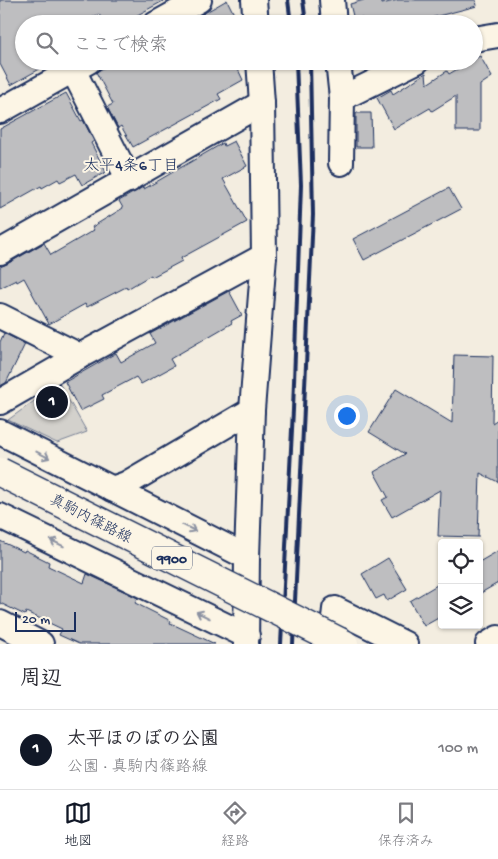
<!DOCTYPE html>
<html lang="ja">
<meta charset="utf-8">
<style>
body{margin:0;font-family:"Gochi Hand","Klee One",sans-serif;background:#f7f7f7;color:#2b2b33}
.controls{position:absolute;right:15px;bottom:15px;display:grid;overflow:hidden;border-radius:5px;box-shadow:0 1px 4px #0004}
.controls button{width:45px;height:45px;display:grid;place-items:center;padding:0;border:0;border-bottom:1px solid #e1e1e2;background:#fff;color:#2b2b33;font:25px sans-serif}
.scale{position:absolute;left:15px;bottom:12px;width:61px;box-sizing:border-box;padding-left:5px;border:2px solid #1b2f5e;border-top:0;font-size:14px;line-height:18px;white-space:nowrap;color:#1b2f5e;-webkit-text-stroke:4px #fcf5e5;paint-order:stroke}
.you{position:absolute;left:346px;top:415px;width:18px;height:18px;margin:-12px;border:4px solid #fff;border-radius:50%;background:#1a73e8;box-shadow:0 0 0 8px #1a73e833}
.badge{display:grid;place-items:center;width:32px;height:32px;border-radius:50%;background:#111827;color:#fff;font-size:16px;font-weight:700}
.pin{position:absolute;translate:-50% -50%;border:2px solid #fff;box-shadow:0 1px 5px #0006}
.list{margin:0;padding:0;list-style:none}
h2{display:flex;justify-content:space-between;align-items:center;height:65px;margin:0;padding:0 20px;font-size:21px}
h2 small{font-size:16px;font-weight:400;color:#7c7c81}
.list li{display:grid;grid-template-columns:32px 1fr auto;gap:15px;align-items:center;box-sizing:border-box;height:80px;padding:0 20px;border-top:1px solid #e1e1e2}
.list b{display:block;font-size:19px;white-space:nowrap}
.list p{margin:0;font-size:16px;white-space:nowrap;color:#7c7c81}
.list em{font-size:16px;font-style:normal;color:#7c7c81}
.icon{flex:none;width:28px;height:28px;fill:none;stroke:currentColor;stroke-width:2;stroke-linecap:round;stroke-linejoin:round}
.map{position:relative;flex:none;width:498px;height:644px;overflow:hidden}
.search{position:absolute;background:#fff;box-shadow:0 1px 4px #0004;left:15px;right:15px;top:15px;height:55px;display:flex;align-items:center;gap:12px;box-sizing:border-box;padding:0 18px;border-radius:28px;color:#7c7c81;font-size:19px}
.sheet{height:145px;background:#fff}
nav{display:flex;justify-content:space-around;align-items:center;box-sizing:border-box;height:70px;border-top:1px solid #e1e1e2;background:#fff;font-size:14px;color:#7c7c81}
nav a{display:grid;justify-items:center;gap:2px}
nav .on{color:#111827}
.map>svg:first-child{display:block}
</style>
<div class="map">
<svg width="498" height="644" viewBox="0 0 498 644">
<rect width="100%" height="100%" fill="#f3ede0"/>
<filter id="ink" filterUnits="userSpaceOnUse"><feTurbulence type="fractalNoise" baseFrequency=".02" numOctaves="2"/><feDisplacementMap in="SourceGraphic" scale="10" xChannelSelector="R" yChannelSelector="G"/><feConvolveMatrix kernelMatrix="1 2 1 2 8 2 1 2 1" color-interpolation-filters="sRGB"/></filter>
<g filter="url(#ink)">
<polygon fill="#d3d1cc" stroke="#778095" points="59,383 87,432 57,443 8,420"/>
<g fill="#bebec0" stroke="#1b2f5e">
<polygon points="0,0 165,0 121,24 104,24 99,14 81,24 24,24 24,61 54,61 11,85 0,64"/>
<polygon points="227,0 239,24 185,24 215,7"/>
<polygon points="364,0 381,0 382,4 398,0 476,0 477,6 407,24 363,24 362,18 354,20 350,4"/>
<polygon points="480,56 492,77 480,85 480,131 456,131 456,96 432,111 430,108 394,129 377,98 391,90 393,94 426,73 427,84 447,71 449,74 471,61 474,61 474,59"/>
<polygon points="116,61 234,61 243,80 218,94 221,99 133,147 121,126 118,128 107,107 113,104 96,72"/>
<polygon points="66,93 81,121 83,120 94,141 91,143 106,172 82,185 76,174 60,182 58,179 42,188 41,186 0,209 0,129"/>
<polygon points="356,113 371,113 372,147 356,147"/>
<polygon points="234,141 247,166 223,179 247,222 181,258 182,261 152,277 151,275 127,289 126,287 87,307 85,304 49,324 24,278 17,282 16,280 0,288 0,267 7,264 44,243 51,255 94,230 92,227 123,208 119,201 143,187 144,189 223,143 224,146"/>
<polygon points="449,188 461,209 364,260 353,239"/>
<polygon points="229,291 242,315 231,321 232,323 170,359 174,366 141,384 136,377 102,395 104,399 80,411 65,382 116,353 121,362 155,343 150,334"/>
<polygon points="4,333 25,344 6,383 0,386 0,342"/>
<polygon points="454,355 493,356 492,423 498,419 498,482 480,473 478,537 438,536 440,490 392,517 382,500 388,497 374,472 405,454 369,432 396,389 452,423"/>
<polygon points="0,541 24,552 25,550 49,562 48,566 84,583 87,574 111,585 138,598 135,603 171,621 170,623 215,644 79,644 59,635 62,629 26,612 25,615 0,603"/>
<polygon points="498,551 498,583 479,594 479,562"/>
<polygon points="388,558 407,589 387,601 384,595 376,599 362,574"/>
<polygon points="442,582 442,616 424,626 410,601"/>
</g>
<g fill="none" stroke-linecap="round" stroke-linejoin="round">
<defs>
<g id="minor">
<polyline points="254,0 256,24"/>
<polyline points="332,0 334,24"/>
<polyline points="156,24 199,0"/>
<polyline points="474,39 498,35"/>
<polyline points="338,61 342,98 341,163"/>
<polyline points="73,70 129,180"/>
<polyline points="342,98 417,61"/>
<polyline points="0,111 89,61"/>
<polyline points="0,252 262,103"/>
<polyline points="0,316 80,356"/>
<polyline points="0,402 80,356 264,256"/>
<polyline points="0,432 247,557 246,644"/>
<polyline points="112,489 126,484 252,410"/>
<polyline points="0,516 247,636"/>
<polyline points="247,557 252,410 264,256 262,103 259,61"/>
<polyline points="0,623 41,644"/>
<polyline points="331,644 335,609 405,644"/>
<polyline points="488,644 498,638"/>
</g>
</defs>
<use href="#minor" stroke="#1b2f5e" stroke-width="28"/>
<use href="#minor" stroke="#fcf5e5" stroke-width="24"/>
<g stroke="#1b2f5e" stroke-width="4">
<polyline points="288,0 291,24"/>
<polyline points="303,0 306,24"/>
<polyline points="281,644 293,410 301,185 296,61"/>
<polyline points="293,644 313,215 310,61"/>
</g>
<defs>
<polyline id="major-bridge" points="0,472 344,644"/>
</defs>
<use href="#major-bridge" stroke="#1b2f5e" stroke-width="31" stroke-linecap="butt"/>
<use href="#major-bridge" stroke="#fcf5e5" stroke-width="28"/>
</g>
<defs><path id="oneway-shaft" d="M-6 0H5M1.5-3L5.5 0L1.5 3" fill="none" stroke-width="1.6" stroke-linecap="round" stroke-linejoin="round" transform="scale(1.25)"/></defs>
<g stroke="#8c92a2">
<use href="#oneway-shaft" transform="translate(43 455) rotate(27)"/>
<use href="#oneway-shaft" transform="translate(189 528) rotate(26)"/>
<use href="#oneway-shaft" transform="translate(57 543) rotate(-154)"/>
<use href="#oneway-shaft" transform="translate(203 615) rotate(-154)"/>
</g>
</g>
<g text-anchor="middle" stroke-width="4" stroke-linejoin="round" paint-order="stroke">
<rect fill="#fcf5e5" stroke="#5e6a86" stroke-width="1" x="152" y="546.5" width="40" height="23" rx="4"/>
<g font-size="14" font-weight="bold" fill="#1b2f5e">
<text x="172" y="563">9900</text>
</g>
<g font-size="15" fill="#1b2f5e" stroke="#fcf5e5">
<text transform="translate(91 518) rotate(27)" y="5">真駒内篠路線</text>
</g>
<g font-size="16" fill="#1b2f5e" stroke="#fcf5e5">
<text x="131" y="170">太平4条6丁目</text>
</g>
</g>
</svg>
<div class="controls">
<button><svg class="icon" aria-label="locate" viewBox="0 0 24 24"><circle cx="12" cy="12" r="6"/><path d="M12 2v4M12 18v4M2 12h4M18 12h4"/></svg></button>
<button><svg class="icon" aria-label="layers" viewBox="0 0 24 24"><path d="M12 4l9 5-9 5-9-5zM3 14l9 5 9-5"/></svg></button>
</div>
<div class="scale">20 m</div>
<div class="you"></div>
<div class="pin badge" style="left:52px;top:402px">1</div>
<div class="search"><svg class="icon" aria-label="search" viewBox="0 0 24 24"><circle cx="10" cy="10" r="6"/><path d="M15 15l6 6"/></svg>ここで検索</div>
</div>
<section class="sheet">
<h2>周辺<small></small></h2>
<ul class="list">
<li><span class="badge">1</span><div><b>太平ほのぼの公園</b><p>公園 · 真駒内篠路線</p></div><em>100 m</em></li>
</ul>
</section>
<nav>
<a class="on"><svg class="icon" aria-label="map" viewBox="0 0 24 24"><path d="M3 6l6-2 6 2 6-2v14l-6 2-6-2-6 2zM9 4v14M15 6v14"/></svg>地図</a>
<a><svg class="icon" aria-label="directions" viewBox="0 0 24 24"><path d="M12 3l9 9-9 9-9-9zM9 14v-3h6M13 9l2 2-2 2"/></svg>経路</a>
<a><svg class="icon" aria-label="saved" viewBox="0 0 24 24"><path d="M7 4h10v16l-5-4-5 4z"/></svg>保存済み</a>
</nav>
